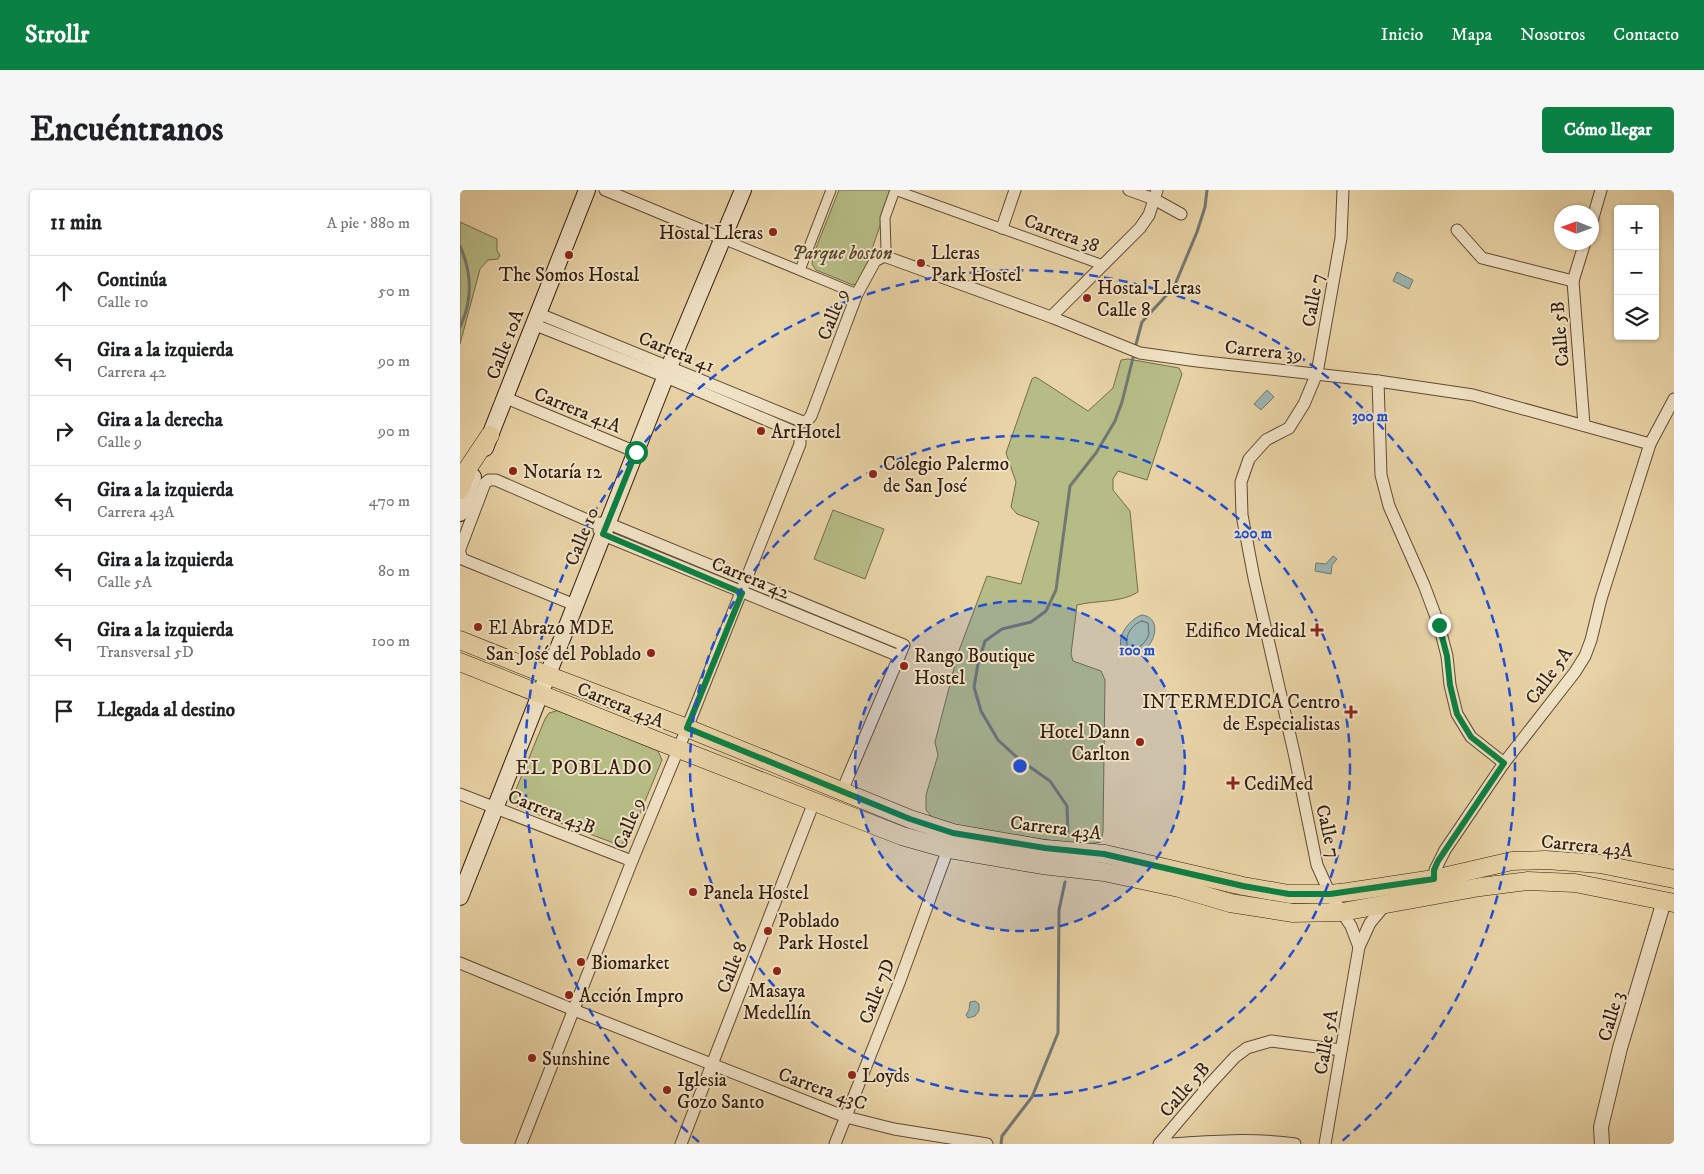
<!DOCTYPE html>
<html lang="es">
<meta charset="utf-8">
<style>
body{margin:0;font-family:"IM FELL DW Pica",serif;background:#f6f6f6;color:#202124}
.controls{position:absolute;right:15px;top:15px;display:grid;overflow:hidden;border-radius:5px;box-shadow:0 1px 4px #0004}
.controls button{width:45px;height:45px;display:grid;place-items:center;padding:0;border:0;border-bottom:1px solid #e0e0e0;background:#fff;color:#202124;font:25px sans-serif}
.compass{position:absolute;left:1094px;top:15px;width:45px;height:45px;border-radius:50%;background:#fff;box-shadow:0 1px 4px #0004;rotate:271deg}
.stop{position:absolute;width:15px;height:15px;margin:-11px;border:4px solid #0b8043;border-radius:50%;background:#fff}
.stop.end{background:#0b8043;border-color:#fff;box-shadow:0 1px 5px #0008}
.list{margin:0;padding:0;list-style:none}
h2{display:flex;justify-content:space-between;align-items:center;height:65px;margin:0;padding:0 20px;font-size:21px}
h2 small{font-size:16px;font-weight:400;color:#757577}
.list li{display:grid;grid-template-columns:32px 1fr auto;gap:15px;align-items:center;box-sizing:border-box;height:70px;padding:0 20px;border-top:1px solid #e0e0e0}
.list b{display:block;font-size:19px;white-space:nowrap}
.list p{margin:0;font-size:16px;white-space:nowrap;color:#757577}
.list em{font-size:16px;font-style:normal;color:#757577}
.icon{flex:none;width:28px;height:28px;fill:none;stroke:currentColor;stroke-width:2;stroke-linecap:round;stroke-linejoin:round}
.map{position:relative;flex:none;width:1214px;height:954px;overflow:hidden;border-radius:5px}
header{display:flex;align-items:center;gap:30px;box-sizing:border-box;height:70px;padding:0 25px;background:#0b8043;color:#fff}
header strong{font-size:24px}
nav{display:flex;gap:28px;margin-inline-start:auto;font-size:18px}
.intro{display:flex;align-items:center;justify-content:space-between;box-sizing:border-box;height:120px;padding:0 30px}
h1{margin:0;font-size:35px}
.button{padding:12px 22px;border-radius:5px;background:#0b8043;color:#fff;font-size:18px;font-weight:700}
main{display:flex;gap:30px;padding:0 30px}
aside{flex:1;background:#fff;border-radius:5px;box-shadow:0 1px 4px #0004}
.map>svg:first-child{display:block}
</style>
<header>
<strong>Strollr</strong>
<nav><a>Inicio</a><a>Mapa</a><a>Nosotros</a><a>Contacto</a></nav>
</header>
<div class="intro"><h1>Encuéntranos</h1><a class="button">Cómo llegar</a></div>
<main>
<aside>
<h2>11 min<small>A pie · 880 m</small></h2>
<ul class="list">
<li><svg class="icon" aria-label="ahead" viewBox="0 0 24 24"><path d="M12 20V5M6 11l6-6 6 6"/></svg><div><b>Continúa</b><p>Calle 10</p></div><em>50 m</em></li>
<li><svg class="icon" aria-label="left" viewBox="0 0 24 24"><path d="M17 20v-9H6M10 6l-5 5 5 5"/></svg><div><b>Gira a la izquierda</b><p>Carrera 42</p></div><em>90 m</em></li>
<li><svg class="icon" aria-label="right" viewBox="0 0 24 24"><path d="M7 20v-9h11M14 6l5 5-5 5"/></svg><div><b>Gira a la derecha</b><p>Calle 9</p></div><em>90 m</em></li>
<li><svg class="icon" aria-label="left" viewBox="0 0 24 24"><path d="M17 20v-9H6M10 6l-5 5 5 5"/></svg><div><b>Gira a la izquierda</b><p>Carrera 43A</p></div><em>470 m</em></li>
<li><svg class="icon" aria-label="left" viewBox="0 0 24 24"><path d="M17 20v-9H6M10 6l-5 5 5 5"/></svg><div><b>Gira a la izquierda</b><p>Calle 5A</p></div><em>80 m</em></li>
<li><svg class="icon" aria-label="left" viewBox="0 0 24 24"><path d="M17 20v-9H6M10 6l-5 5 5 5"/></svg><div><b>Gira a la izquierda</b><p>Transversal 5D</p></div><em>100 m</em></li>
<li><svg class="icon" aria-label="arrive" viewBox="0 0 24 24"><path d="M6 21V4h12l-3 4 3 4H6"/></svg><div><b>Llegada al destino</b></div></li>
</ul>
</aside>
<div class="map">
<svg width="1214" height="954" viewBox="0 0 1214 954">
<rect width="100%" height="100%" fill="#e8d3a6"/>
<filter id="stains"><feTurbulence type="fractalNoise" baseFrequency=".004" numOctaves="4"/><feColorMatrix values="0 0 0 0 .2 0 0 0 0 .09 0 0 0 0 .02 0 0 0 .5 -.17"/></filter>
<radialGradient id="worn" r=".72"><stop offset=".6" stop-color="#630" stop-opacity="0"/><stop offset="1" stop-color="#630" stop-opacity=".3"/></radialGradient>
<g fill="#b6bc86" stroke="#746c4a">
<polygon points="379,0 432,0 406,77 397,94 393,95 356,80 352,74 354,63"/>
<polygon points="0,32 37,49 37,61 40,65 38,69 28,70 20,79 0,154"/>
<path d="M668,169l51,9 3,6 -35,106 -29,-9 -5,8v11l17,21 8,81c-17,11 -41,8 -61,13l-6,49 2,7 28,10 4,9 -2,151 -2,11 -16,3 -117,-16 -35,-11 -7,-8v-15l12,-40 -3,-13 23,-89 29,-77 34,8 18,-62 -22,-8 -6,-7 5,-25 -10,-29 26,-74 3,-2 4,2 49,32 25,-23 8,-28z"/>
<polygon points="373,320 424,339 405,389 354,369"/>
<polygon points="99,520 198,561 202,570 169,650 159,655 58,617 52,609 85,529 89,523"/>
</g>
<g fill="#9cb5b3" stroke="#727871">
<polygon points="937,82 953,90 949,99 933,91"/>
<polygon points="807,200 814,207 801,220 794,214"/>
<polygon points="873,366 877,369 872,375 871,384 855,381 856,373 866,374"/>
<path d="M682,425c27,4 6,47 -14,38 -18,-8 0,-34 14,-38z"/>
<polygon points="515,811 519,814 519,821 515,826 508,828 506,825 509,820 510,812"/>
</g>
<g fill="none" stroke-linecap="round" stroke-linejoin="round">
<path stroke="#676960" stroke-width="1" d="M682,431l6,2 1,11c-3,8 -9,15 -18,15l-4,-4c-2,-10 5,-21 15,-24z"/>
<g stroke="#727871" stroke-width="3">
<path d="M0,56c12,27 13,54 0,81"/>
<polyline points="675,158 682,132 714,97 737,42 745,17 747,0"/>
<polyline points="608,645 607,616 590,591 560,570 538,550 521,521 514,497 518,474 525,451 542,439 571,432 586,421 596,400 610,296 636,263 655,231 662,212 674,164"/>
<polyline points="541,954 542,946 572,907 598,843 599,720 605,692"/>
</g>
<defs>
<g id="pedestrian">
<polyline points="435,0 643,75"/>
<polyline points="263,49 397,104"/>
<polyline points="424,66 426,59 425,28 435,0"/>
<polyline points="340,80 371,0"/>
</g>
<g id="minor">
<polyline points="145,0 263,49"/>
<polyline points="669,0 694,9 721,24"/>
<polyline points="883,0 881,48 857,183 844,214 829,238 806,250 789,269 781,292 782,325 794,388 835,567 857,675 870,704 891,736 899,757"/>
<polyline points="1132,31 1141,0"/>
<polyline points="542,38 555,0"/>
<polyline points="997,40 1022,68 1113,91"/>
<polyline points="77,123 343,232 347,231 351,226 397,104 415,71 424,66 591,127 680,163 737,171 918,191 1013,205 1190,254"/>
<polyline points="591,127 680,38 689,25 697,0"/>
<polyline points="918,191 921,285 929,316 964,395 979,435 987,466 990,495 997,524 1011,547 1044,573"/>
<polyline points="46,208 176,262"/>
<polyline points="1124,235 1113,91 1125,52"/>
<polyline points="139,340 143,345 439,466"/>
<polyline points="0,359 25,293 29,290 36,290 134,333 147,333 157,337 444,455 382,601"/>
<polyline points="0,363 2,369 115,415"/>
<polyline points="0,604 172,671"/>
<polyline points="975,693 975,680 985,660 1044,573 1115,482 1125,466 1131,450 1141,409 1190,254 1214,209"/>
<polyline points="0,773 114,820 386,927 434,939 527,954"/>
<polyline points="61,954 172,671 227,538 340,254 340,248 337,243 206,187 73,134"/>
<polyline points="221,954 354,612"/>
<polyline points="375,954 439,793 488,659"/>
<polyline points="699,954 751,893 775,867 787,858 811,851 881,860"/>
<path d="M710,954c41,-3 83,-6 125,0"/>
<polyline points="865,954 899,757 910,733 925,715"/>
</g>
<polyline id="tertiary" points="1142,954 1141,937 1160,858 1204,711"/>
<g id="secondary">
<polyline points="25,258 127,0"/>
<polyline points="0,323 13,287"/>
<polyline points="0,707 214,165 283,0"/>
</g>
<g id="primary">
<polyline points="0,300 8,278 30,245"/>
<polyline points="0,450 87,485 227,538 450,629 493,643 585,659 645,664 783,696 829,704 870,704 888,702 974,689 1052,671 1086,670 1140,674 1214,689"/>
<polyline points="0,472 203,553 442,646 488,659 582,675 644,682 719,698 770,713 833,723 882,722 1020,697 1068,691 1115,693 1214,713"/>
</g>
</defs>
<use href="#pedestrian" stroke="#604a34" stroke-width="11"/>
<use href="#minor" stroke="#604a34" stroke-width="13"/>
<use href="#tertiary" stroke="#604a34" stroke-width="16"/>
<use href="#secondary" stroke="#321d0e" stroke-width="18"/>
<use href="#primary" stroke="#321d0e" stroke-width="19"/>
<use href="#pedestrian" stroke="#f0e2c5" stroke-width="9"/>
<use href="#minor" stroke="#f0e2c5" stroke-width="11"/>
<use href="#tertiary" stroke="#f0e2c5" stroke-width="14"/>
<use href="#secondary" stroke="#f0e2c5" stroke-width="16"/>
<use href="#primary" stroke="#e8d3a6" stroke-width="18"/>
</g>
<g fill="none" stroke-linecap="round" stroke-linejoin="round">
<polyline stroke="#0b8043" stroke-width="6" points="176,262 143,344 282,403 227,538 450,629 493,643 585,658 644,664 783,696 829,704 870,704 974,689 974,680 978,671 1044,573 1011,547 997,524 990,495 987,466 979,435"/>
</g>
<circle cx="560" cy="576" r="165" fill="#1d4ed8" fill-opacity=".12"/>
<g fill="none" stroke="#1d4ed8" stroke-width="2.5" stroke-dasharray="9 6">
<circle cx="560" cy="576" r="165"/>
<circle cx="560" cy="576" r="330"/>
<path d="M239 952A495 495 0 1 1 881 952"/>
</g>
<g fill="#8f2418" stroke="#f0e2c5" stroke-width="2">
<circle cx="313" cy="42" r="5"/>
<circle cx="109" cy="65" r="5"/>
<circle cx="461" cy="73" r="5"/>
<circle cx="627" cy="108" r="5"/>
<circle cx="301" cy="241" r="5"/>
<circle cx="53" cy="281" r="5"/>
<circle cx="413" cy="284" r="5"/>
<circle cx="18" cy="437" r="5"/>
<path d="M854.5 432.5h5v5h5v5h-5v5h-5v-5h-5v-5h5z"/>
<circle cx="191" cy="463" r="5"/>
<circle cx="444" cy="476" r="5"/>
<path d="M888.5 514.5h5v5h5v5h-5v5h-5v-5h-5v-5h5z"/>
<circle cx="680" cy="552" r="5"/>
<path d="M770.5 585.5h5v5h5v5h-5v5h-5v-5h-5v-5h5z"/>
<circle cx="233" cy="702" r="5"/>
<circle cx="308" cy="741" r="5"/>
<circle cx="121" cy="772" r="5"/>
<circle cx="317" cy="781" r="5"/>
<circle cx="109" cy="805" r="5"/>
<circle cx="72" cy="868" r="5"/>
<circle cx="392" cy="885" r="5"/>
<circle cx="207" cy="900" r="5"/>
</g>
<g text-anchor="middle" stroke-width="4" stroke-linejoin="round" paint-order="stroke">
<g font-size="19" fill="#321d0e" stroke="#f0e2c5" text-anchor="start">
<text x="303" y="49" text-anchor="end">Hostal Lleras</text>
<text x="471" y="69">Lleras<tspan x="471" dy="22">Park Hostel</tspan></text>
<text x="109" y="91" text-anchor="middle">The Somos Hostal</text>
<text x="637" y="104">Hostal Lleras<tspan x="637" dy="22">Calle 8</tspan></text>
<text x="311" y="248">ArtHotel</text>
<text x="423" y="280">Colegio Palermo<tspan x="423" dy="22">de San José</tspan></text>
<text x="63" y="288">Notaría 12</text>
<text x="28" y="444">El Abrazo MDE</text>
<text x="846" y="447" text-anchor="end">Edifico Medical</text>
<text x="181" y="470" text-anchor="end">San José del Poblado</text>
<text x="454" y="472">Rango Boutique<tspan x="454" dy="22">Hostel</tspan></text>
<text x="880" y="518" text-anchor="end">INTERMEDICA Centro<tspan x="880" dy="22">de Especialistas</tspan></text>
<text x="670" y="548" text-anchor="end">Hotel Dann<tspan x="670" dy="22">Carlton</tspan></text>
<text x="784" y="600">CediMed</text>
<text x="243" y="709">Panela Hostel</text>
<text x="318" y="737">Poblado<tspan x="318" dy="22">Park Hostel</tspan></text>
<text x="131" y="779">Biomarket</text>
<text x="317" y="807" text-anchor="middle">Masaya<tspan x="317" dy="22">Medellín</tspan></text>
<text x="119" y="812">Acción Impro</text>
<text x="82" y="875">Sunshine</text>
<text x="402" y="892">Loyds</text>
<text x="217" y="896">Iglesia<tspan x="217" dy="22">Gozo Santo</tspan></text>
</g>
<g font-size="19" fill="#321d0e" stroke="#f0e2c5">
<text transform="translate(602 42) rotate(20)" y="7">Carrera 38</text>
<text transform="translate(852 110) rotate(-80)" y="7">Calle 7</text>
<text transform="translate(372 124) rotate(-68)" y="7">Calle 9</text>
<text transform="translate(1099 144) rotate(-95)" y="7">Calle 5B</text>
<text transform="translate(44 154) rotate(-69)" y="7">Calle 10A</text>
<text transform="translate(804 160) rotate(6)" y="7">Carrera 39</text>
<text transform="translate(217 161) rotate(22)" y="7">Carrera 41</text>
<text transform="translate(118 219) rotate(22)" y="7">Carrera 41A</text>
<text transform="translate(121 346) rotate(-68)" y="7">Calle 10</text>
<text transform="translate(291 387) rotate(22)" y="7">Carrera 42</text>
<text transform="translate(1088 485) rotate(-54)" y="7">Calle 5A</text>
<text transform="translate(161 514) rotate(22)" y="7">Carrera 43A</text>
<text transform="translate(92 621) rotate(21)" y="7">Carrera 43B</text>
<text transform="translate(168 633) rotate(-68)" y="7">Calle 9</text>
<text transform="translate(596 637) rotate(7)" y="7">Carrera 43A</text>
<text transform="translate(869 641) rotate(77)" y="7">Calle 7</text>
<text transform="translate(1127 655) rotate(6)" y="7">Carrera 43A</text>
<text transform="translate(271 777) rotate(-69)" y="7">Calle 8</text>
<text transform="translate(416 801) rotate(-69)" y="7">Calle 7D</text>
<text transform="translate(1150 826) rotate(-74)" y="7">Calle 3</text>
<text transform="translate(865 852) rotate(-80)" y="7">Calle 5A</text>
<text transform="translate(363 898) rotate(20)" y="7">Carrera 43C</text>
<text transform="translate(724 899) rotate(-49)" y="7">Calle 5B</text>
</g>
<g font-size="19" font-style="italic" fill="#53452c" stroke="#f0e2c5">
<text x="382" y="69">Parque boston</text>
</g>
<g font-size="20" letter-spacing="1" fill="#321d0e" stroke="#f0e2c5">
<text x="124" y="584">EL POBLADO</text>
</g>
</g>
<circle cx="560" cy="576" r="8" fill="#1d4ed8" stroke="#f0e2c5" stroke-width="2.5"/>
<g font-size="15" text-anchor="middle" font-weight="bold" fill="#1d4ed8" stroke="#f0e2c5" stroke-width="4" stroke-linejoin="round" paint-order="stroke">
<text x="910" y="231">300 m</text>
<text x="793" y="348">200 m</text>
<text x="677" y="465">100 m</text>
</g>
<rect width="100%" height="100%" filter="url(#stains)"/>
<rect width="100%" height="100%" fill="url(#worn)"/>
</svg>
<div class="controls">
<button>+</button>
<button>−</button>
<button><svg class="icon" aria-label="layers" viewBox="0 0 24 24"><path d="M12 4l9 5-9 5-9-5zM3 14l9 5 9-5"/></svg></button>
</div>
<svg class="compass" viewBox="-18 -18 36 36"><path d="M0-13l5 13h-10z" fill="#e53935"/><path d="M0 13l5-13h-10z" fill="#757577"/></svg>
<div class="stop" style="left:176px;top:262px"></div>
<div class="stop end" style="left:979px;top:435px"></div>
</div>
</main>
